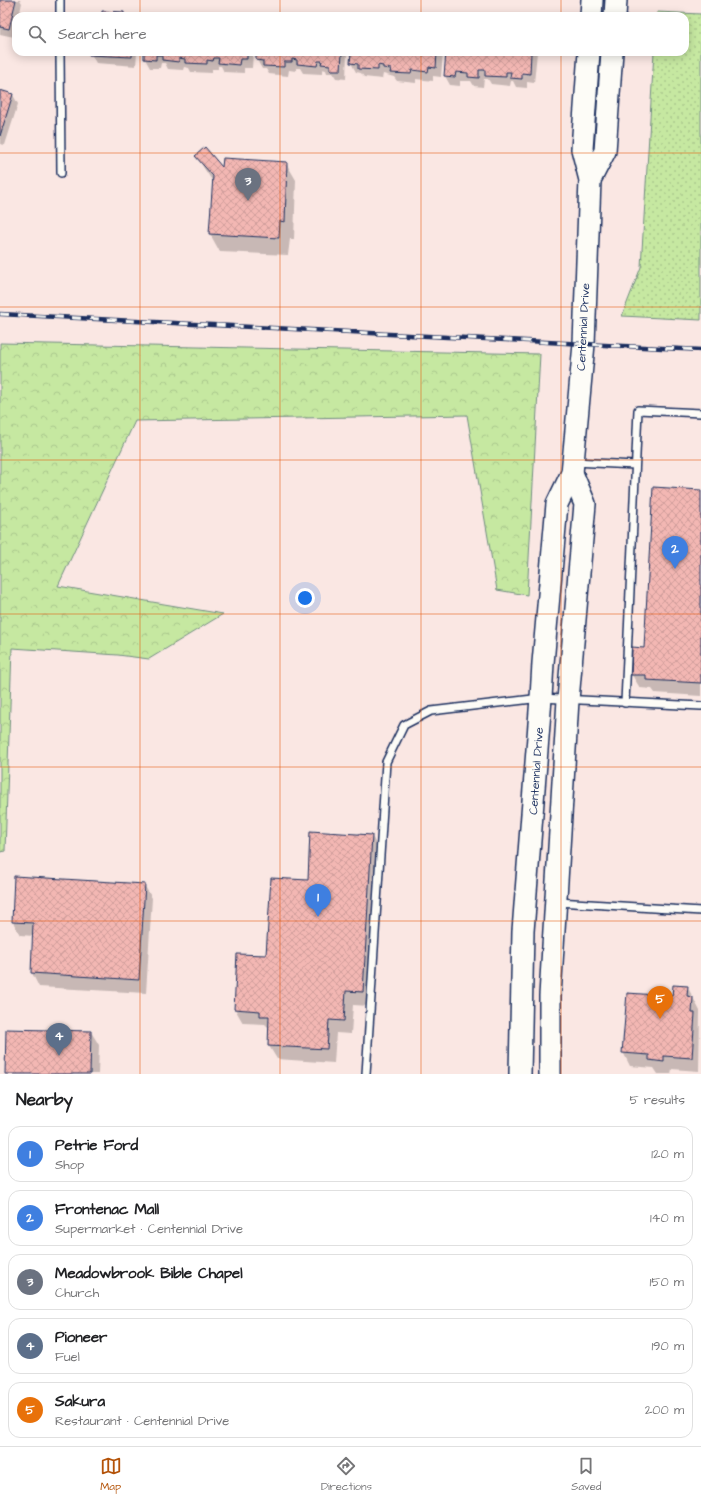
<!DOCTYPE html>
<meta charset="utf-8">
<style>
body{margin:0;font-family:"Architects Daughter",sans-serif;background:#f6f6f6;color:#202124}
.you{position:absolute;left:305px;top:598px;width:14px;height:14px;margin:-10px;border:3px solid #fff;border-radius:50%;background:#1a73e8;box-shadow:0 0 0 6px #1a73e833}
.badge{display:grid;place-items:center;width:26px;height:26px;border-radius:50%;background:#b45309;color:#fff;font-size:13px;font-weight:700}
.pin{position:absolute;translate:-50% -33px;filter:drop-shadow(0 1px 2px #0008)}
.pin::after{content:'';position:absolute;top:21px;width:14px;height:12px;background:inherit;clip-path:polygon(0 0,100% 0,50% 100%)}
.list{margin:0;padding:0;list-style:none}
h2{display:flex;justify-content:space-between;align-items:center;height:52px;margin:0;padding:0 16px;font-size:17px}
h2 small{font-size:13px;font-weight:400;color:#757577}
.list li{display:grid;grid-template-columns:26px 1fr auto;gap:12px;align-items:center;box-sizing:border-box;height:56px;margin:0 8px 8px;padding:0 8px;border:1px solid #e0e0e0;border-radius:12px}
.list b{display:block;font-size:15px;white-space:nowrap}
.list p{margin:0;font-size:13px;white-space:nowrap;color:#757577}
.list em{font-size:13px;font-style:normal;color:#757577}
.icon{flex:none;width:22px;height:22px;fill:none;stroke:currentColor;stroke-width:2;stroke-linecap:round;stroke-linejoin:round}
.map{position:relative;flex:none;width:701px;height:1074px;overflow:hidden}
.search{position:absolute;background:#fff;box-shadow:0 2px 10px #0003;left:12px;right:12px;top:12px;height:44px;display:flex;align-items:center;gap:10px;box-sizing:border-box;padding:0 14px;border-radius:12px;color:#757577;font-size:15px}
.sheet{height:372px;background:#fff}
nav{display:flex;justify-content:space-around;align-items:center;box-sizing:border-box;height:56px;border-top:1px solid #e0e0e0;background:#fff;font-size:11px;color:#757577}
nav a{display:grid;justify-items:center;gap:2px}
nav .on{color:#b45309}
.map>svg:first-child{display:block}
</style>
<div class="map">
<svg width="701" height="1074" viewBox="0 0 701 1074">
<defs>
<pattern id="grass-dots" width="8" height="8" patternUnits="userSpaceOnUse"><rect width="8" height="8" fill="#c6e8a1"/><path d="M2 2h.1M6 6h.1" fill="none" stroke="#aac78d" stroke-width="1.8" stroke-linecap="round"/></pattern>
<pattern id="forest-crowns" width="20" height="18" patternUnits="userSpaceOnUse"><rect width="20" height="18" fill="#c6e8a1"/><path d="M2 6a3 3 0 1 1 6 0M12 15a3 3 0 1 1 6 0" fill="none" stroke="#aac78d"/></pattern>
<pattern id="building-cross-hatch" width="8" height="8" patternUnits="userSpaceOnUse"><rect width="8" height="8" fill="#f3b7b3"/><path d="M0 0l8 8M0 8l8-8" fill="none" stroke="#d09e9c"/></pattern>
</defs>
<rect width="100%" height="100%" fill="#fae7e3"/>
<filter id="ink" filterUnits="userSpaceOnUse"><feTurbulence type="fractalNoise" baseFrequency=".025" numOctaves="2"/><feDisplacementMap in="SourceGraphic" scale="8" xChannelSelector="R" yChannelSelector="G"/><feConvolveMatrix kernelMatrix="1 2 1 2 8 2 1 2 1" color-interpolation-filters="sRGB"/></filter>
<g filter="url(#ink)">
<polygon fill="url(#grass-dots)" stroke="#708c80" points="657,12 701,14 701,320 622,316 641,267 654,52 685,52 685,16 657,16"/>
<polygon fill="url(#forest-crowns)" stroke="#708c80" points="0,343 540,354 527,595 497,590 467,415 135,421 58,586 223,614 149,659 118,655 12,648 5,851 0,852"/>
<g fill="#0003">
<polygon points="0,0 20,0 22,3 19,16 16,16 14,37 0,34"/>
<polygon points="90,52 137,52 136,66 96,63"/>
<polygon points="145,52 253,52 252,68 244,68 244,73 224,72 221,66 218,66 218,69 212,69 212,73 191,72 189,68 184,67 183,70 168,69 165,63 161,63 160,68 150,68 145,59"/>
<polygon points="257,52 347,52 346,79 336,78 333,73 327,73 326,70 322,69 322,74 303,73 300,68 296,68 296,71 289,70 288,76 269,74 266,69 262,69 257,60"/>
<polygon points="352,52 443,52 441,77 433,76 433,81 416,79 416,83 397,81 394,77 383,74 382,79 364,77 361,73 356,72 351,63"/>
<polygon points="447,52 537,52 534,83 527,82 527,88 516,87 513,81 511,81 510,86 491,84 488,79 484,79 483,87 474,86 471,81 460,81 460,86 450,85 445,76"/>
<polygon points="0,91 13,95 18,104 5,145 0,144"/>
<polygon points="196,156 223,170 286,163 296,180 294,239 290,239 288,255 220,252 210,234 213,182"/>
<polygon points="701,491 701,696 655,693 652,689 640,688 632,675 645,649"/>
<polygon points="371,835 379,849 370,1006 353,1005 351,1034 336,1033 334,1063 277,1059 269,1046 270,1029 265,1024 243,1023 235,1009 238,955 267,956 309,881"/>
<polygon points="144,885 152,898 146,993 39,987 32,973 34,936 20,935 13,922"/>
<polygon points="687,986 700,1011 699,1071 672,1069 671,1074 658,1074 654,1068 630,1066 623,1052 673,997"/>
<polygon points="91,1032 99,1045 98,1074 6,1074"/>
</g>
<g fill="url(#building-cross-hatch)" stroke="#1b2f5e">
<polygon points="0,0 16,0 9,29 0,27"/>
<polygon points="102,11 124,12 124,16 102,16"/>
<polygon points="89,52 132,52 132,57 89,55"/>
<polygon points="144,52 247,52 247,59 240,59 239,65 218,63 219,58 214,58 213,61 207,60 207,64 185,63 185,59 179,58 179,62 162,60 162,55 156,55 156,60 144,59"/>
<polygon points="256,52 342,52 341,70 330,70 330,65 321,64 322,61 318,61 317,66 297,64 297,60 292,59 292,62 284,62 284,67 263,66 263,61 256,60"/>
<polygon points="351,52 437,52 436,68 429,67 428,72 412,70 411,74 390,73 391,69 383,68 383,66 378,65 378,70 358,69 358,64 350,63"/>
<polygon points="446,52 531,52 530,74 522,73 522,79 510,78 511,72 506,72 506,77 485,76 485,70 479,70 479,78 468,77 468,73 456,72 455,77 444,76"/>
<polygon points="0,90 13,94 0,136"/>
<polygon points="205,147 222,167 223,158 287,162 285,222 280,221 279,238 209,234 213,176 195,156"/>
<polygon points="653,487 701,490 701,683 646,680 646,675 631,675 632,647 644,648"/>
<polygon points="310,831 372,835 363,992 346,991 344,1021 329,1020 327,1049 268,1046 269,1016 260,1016 260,1011 234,1009 237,954 266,955 271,878 308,880"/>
<polygon points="14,876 145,884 139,980 31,973 33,923 12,922"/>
<polygon points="673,985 688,986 687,996 693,997 692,1013 695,1013 692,1058 664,1056 664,1062 649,1060 649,1055 622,1053 627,993 672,996"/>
<polygon points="6,1029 91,1031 90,1074 5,1074"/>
</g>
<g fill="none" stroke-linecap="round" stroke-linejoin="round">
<defs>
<g id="service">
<polyline points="60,0 60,16"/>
<polyline points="60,52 61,173"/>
<polyline points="574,462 635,465"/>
<polyline points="625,703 638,410 701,413"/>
<polyline points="558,902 701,911"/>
<polyline points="366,1074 386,762 404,725 431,711 541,698 701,706"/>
</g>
<g id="secondary">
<polyline points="591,16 592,0"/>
<polyline points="615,16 616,0"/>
<polyline points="590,180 605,151 612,52"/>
<polyline points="520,1074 523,931 541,698 543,663 557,504 572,473 584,344 590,180 582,149 589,52"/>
<polyline points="550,1074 550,996 568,700 585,504 572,473"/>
</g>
</defs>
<use href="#service" stroke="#1b2f5e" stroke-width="10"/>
<use href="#secondary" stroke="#1b2f5e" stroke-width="24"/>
<use href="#service" stroke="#fdfcf7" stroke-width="7"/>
<use href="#secondary" stroke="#fdfcf7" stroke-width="21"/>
<defs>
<polyline id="rail" points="0,314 701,350"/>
</defs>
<use href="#rail" stroke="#1b2f5e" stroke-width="4.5"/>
<use href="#rail" stroke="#fdfcf7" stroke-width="3" stroke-dasharray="9" stroke-linecap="butt"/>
</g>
</g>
<path fill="none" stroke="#e8590c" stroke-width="1" stroke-opacity="0.55" d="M140,0v16M280,0v16M421,0v16M561,0v16M140,52v1022M280,52v1022M421,52v1022M561,52v1022M0,153h701M0,307h701M0,460h701M0,614h701M0,767h701M0,921h701"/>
<g text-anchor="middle" stroke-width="4" stroke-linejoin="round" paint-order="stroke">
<g font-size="12" fill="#1b2f5e" stroke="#fdfcf7">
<text transform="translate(583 327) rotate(-87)" y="4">Centennial Drive</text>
<text transform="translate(536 771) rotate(-86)" y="4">Centennial Drive</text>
</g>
</g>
</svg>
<div class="you"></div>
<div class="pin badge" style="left:318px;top:917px;background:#3f7fe0">1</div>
<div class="pin badge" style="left:675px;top:569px;background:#3f7fe0">2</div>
<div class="pin badge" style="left:248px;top:201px;background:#6b7280">3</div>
<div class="pin badge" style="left:59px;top:1056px;background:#5c6f8a">4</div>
<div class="pin badge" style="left:660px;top:1019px;background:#e8710a">5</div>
<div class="search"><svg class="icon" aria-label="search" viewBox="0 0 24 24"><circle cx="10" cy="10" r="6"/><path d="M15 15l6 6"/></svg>Search here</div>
</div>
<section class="sheet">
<h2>Nearby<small>5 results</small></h2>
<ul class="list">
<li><span class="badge" style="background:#3f7fe0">1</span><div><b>Petrie Ford</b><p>Shop</p></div><em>120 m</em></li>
<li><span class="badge" style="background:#3f7fe0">2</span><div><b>Frontenac Mall</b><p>Supermarket · Centennial Drive</p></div><em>140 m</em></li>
<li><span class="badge" style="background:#6b7280">3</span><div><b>Meadowbrook Bible Chapel</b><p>Church</p></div><em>150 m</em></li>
<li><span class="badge" style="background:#5c6f8a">4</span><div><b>Pioneer</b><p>Fuel</p></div><em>190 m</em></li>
<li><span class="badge" style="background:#e8710a">5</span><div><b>Sakura</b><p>Restaurant · Centennial Drive</p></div><em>200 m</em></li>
</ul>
</section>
<nav>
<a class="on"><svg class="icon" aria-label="map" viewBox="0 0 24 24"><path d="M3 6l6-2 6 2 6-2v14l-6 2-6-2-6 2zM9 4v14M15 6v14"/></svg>Map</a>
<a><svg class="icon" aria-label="directions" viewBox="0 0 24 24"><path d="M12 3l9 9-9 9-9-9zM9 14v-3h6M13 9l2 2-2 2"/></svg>Directions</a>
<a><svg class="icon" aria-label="saved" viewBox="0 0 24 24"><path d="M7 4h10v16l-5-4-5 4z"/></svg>Saved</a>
</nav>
